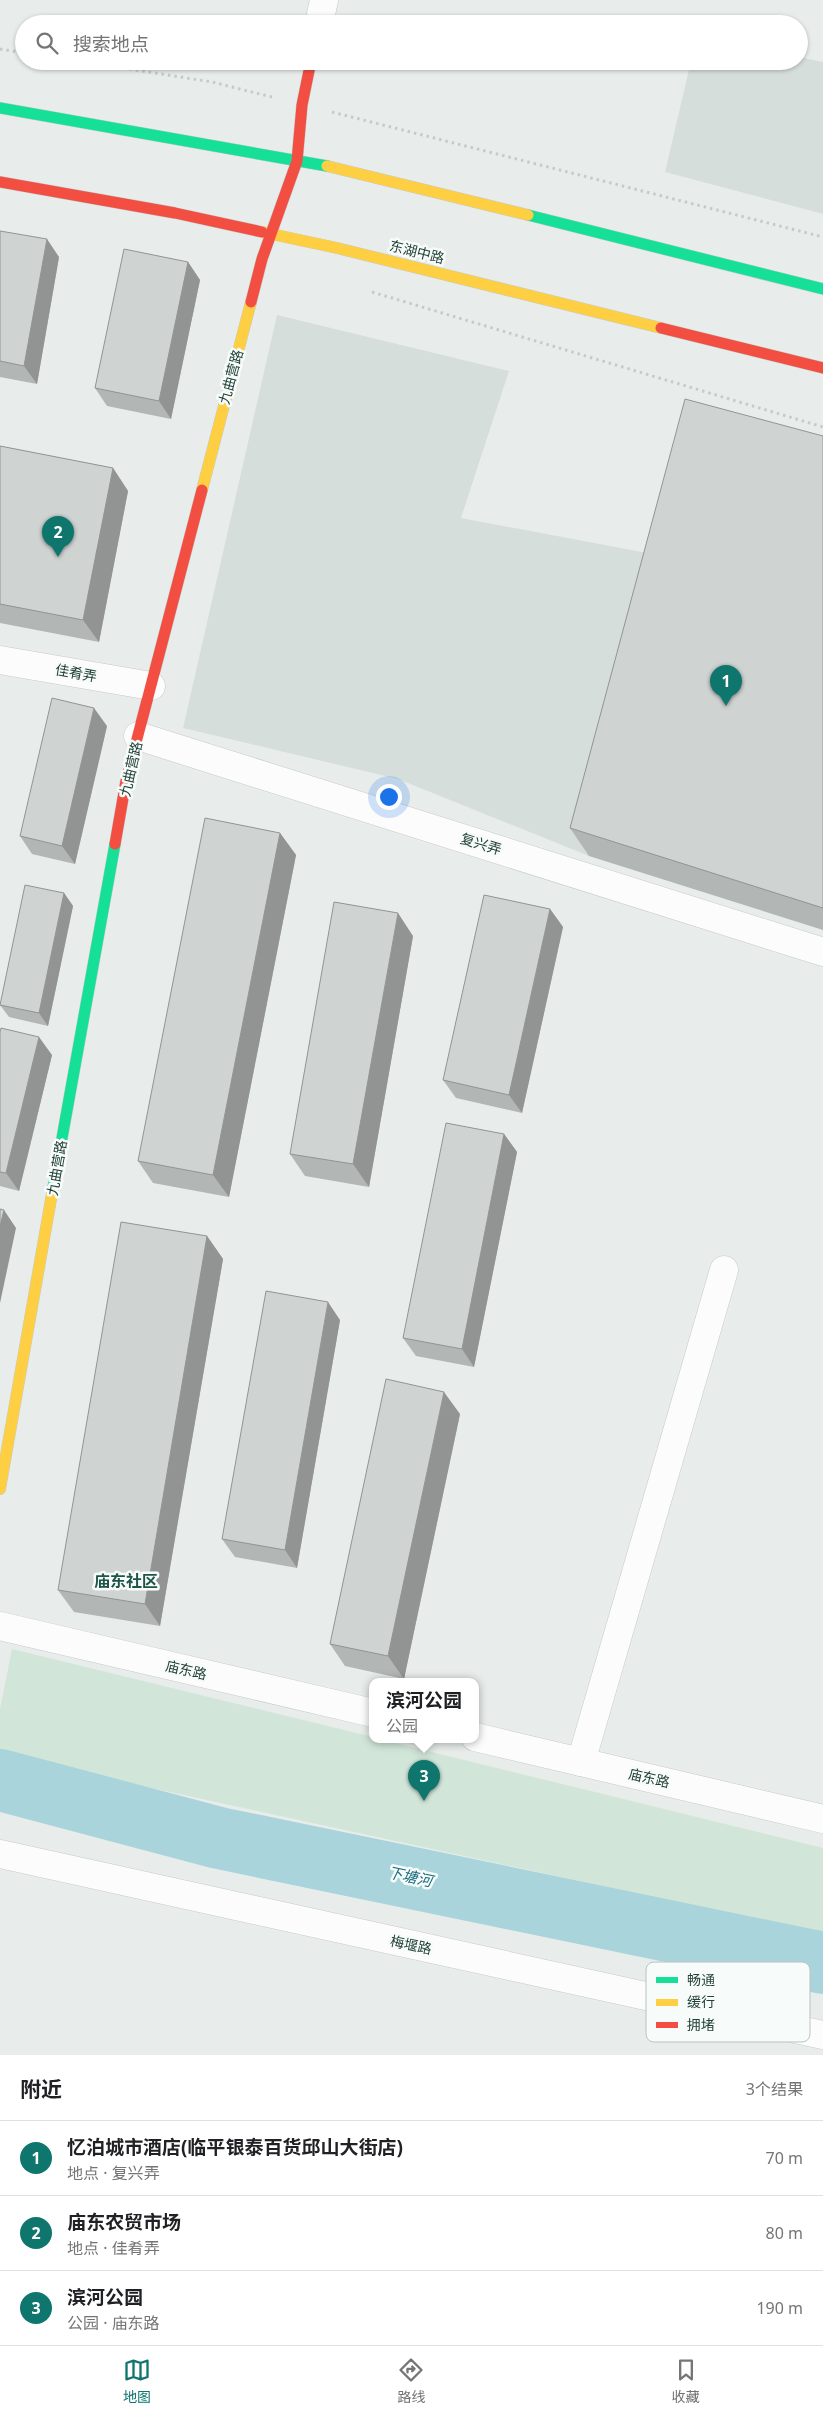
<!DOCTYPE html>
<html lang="zh">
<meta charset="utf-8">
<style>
body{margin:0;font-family:"Noto Sans","Noto Sans SC",sans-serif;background:#f2f2f2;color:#202124}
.you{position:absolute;left:388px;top:796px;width:18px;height:18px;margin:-12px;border:4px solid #fff;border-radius:50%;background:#1a73e8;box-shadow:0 0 0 8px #1a73e833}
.badge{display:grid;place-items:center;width:32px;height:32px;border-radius:50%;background:#0f766e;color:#fff;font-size:16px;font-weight:700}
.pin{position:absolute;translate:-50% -41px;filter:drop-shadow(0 1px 2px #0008)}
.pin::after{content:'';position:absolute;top:26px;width:18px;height:15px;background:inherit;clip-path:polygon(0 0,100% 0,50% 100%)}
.popup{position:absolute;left:369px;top:1678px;width:110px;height:65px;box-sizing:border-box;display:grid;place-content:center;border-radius:10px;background:#fff;filter:drop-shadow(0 1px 4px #0005);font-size:16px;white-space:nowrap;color:#757577}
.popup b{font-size:19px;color:#202124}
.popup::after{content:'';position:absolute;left:50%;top:100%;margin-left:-10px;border:10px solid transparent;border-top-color:#fff}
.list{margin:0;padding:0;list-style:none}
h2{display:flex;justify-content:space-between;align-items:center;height:65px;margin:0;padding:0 20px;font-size:21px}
h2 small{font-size:16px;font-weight:400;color:#757577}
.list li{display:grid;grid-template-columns:32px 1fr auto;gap:15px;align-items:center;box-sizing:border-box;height:75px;padding:0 20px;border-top:1px solid #e0e0e0}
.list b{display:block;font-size:19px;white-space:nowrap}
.list p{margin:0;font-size:16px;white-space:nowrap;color:#757577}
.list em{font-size:16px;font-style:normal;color:#757577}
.icon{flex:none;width:28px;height:28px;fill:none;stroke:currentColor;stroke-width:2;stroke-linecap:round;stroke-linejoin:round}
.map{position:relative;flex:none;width:823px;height:2055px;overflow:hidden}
.search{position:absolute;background:#fff;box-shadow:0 1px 4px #0004;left:15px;right:15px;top:15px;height:55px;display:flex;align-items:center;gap:12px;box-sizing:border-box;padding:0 18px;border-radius:28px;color:#757577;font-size:19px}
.sheet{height:290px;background:#fff}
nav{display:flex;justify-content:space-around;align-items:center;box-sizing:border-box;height:70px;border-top:1px solid #e0e0e0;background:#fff;font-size:14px;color:#757577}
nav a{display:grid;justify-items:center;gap:2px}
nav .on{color:#0f766e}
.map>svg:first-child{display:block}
</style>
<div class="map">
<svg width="823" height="2055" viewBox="0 0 823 2055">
<rect width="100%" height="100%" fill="#e8edeb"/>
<g fill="#d6dedb">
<polygon points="799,57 823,62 823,214 665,172 691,61 799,61"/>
<polygon points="277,315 509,371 461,518 669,557 589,856 398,779 183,728"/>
</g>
<polygon fill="#d1e6d8" points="12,1649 373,1737 373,1740 383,1740 823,1848 823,1934 0,1755 0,1709"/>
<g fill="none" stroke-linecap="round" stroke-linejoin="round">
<polyline stroke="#a9d4db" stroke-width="62" points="0,1780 219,1838 823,1963"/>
<defs>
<g id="street">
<polyline points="319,24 324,0"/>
<polyline points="0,660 151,686"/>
<polyline points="138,736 823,952"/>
<polyline points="0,1626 373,1713"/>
<polyline points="475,1737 823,1819"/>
<polyline points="581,1762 724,1270"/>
<polyline points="0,1854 823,2035"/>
</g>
<g id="fast">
<polyline points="0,108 327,166"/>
<polyline points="528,215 823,289"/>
<polyline points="53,1188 115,844"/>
</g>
<g id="slow">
<polyline points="327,166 528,215"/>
<polyline points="262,232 337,248 661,328"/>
<polyline points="202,490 251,302"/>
<polyline points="0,1489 53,1188"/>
</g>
<g id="jam">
<polyline points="0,182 175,213 262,232"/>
<polyline points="251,302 262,259 297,161 302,105 311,61"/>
<polyline points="661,328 823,368"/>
<polyline points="115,844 126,781 202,490"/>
</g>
</defs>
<use href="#street" stroke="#c5cac8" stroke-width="29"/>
<use href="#fast" stroke="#c3cbc8" stroke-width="12"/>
<use href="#slow" stroke="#c3cbc8" stroke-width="12"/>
<use href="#jam" stroke="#c3cbc8" stroke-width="12"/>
<g stroke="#c3ccca" stroke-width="3" stroke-dasharray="2.5 4" stroke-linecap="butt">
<polyline points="0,49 24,53"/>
<polyline points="78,61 212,82 272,97"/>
<polyline points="332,112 823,237"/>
<polyline points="372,292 823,427"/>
</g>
<use href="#street" stroke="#fcfcfc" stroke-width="28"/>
<use href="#fast" stroke="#16e098" stroke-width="11"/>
<use href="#slow" stroke="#ffcf43" stroke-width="11"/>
<use href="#jam" stroke="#f24e42" stroke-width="11"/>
</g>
<g fill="#b2b6b5">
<polygon points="0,231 59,257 37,384 0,377"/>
<polygon points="188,262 200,280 171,419 107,406 95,388"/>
<polygon points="823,436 823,930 589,856 570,828"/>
<polygon points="0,446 113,468 128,491 99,642 0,623"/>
<polygon points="107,726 75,864 32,854 20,836"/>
<polygon points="280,833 296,855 229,1197 153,1183 138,1161"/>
<polygon points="64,893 73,906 48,1026 9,1017 0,1005"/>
<polygon points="550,909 563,927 522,1113 456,1098 443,1080"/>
<polygon points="413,936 369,1187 305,1176 290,1154"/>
<polygon points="0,1032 52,1055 19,1191 0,1186"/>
<polygon points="504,1134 517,1152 474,1367 416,1356 403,1338"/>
<polygon points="207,1236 223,1259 160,1626 74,1612 58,1590"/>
<polygon points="340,1320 297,1568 235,1557 222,1539"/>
<polygon points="460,1414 404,1679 345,1666 330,1644"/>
</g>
<g fill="#919493">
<polygon points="47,239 59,257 37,384 24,366"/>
<polygon points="188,262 200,280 171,419 159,401"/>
<polygon points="113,468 128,491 99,642 83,620"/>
<polygon points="94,708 107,726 75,864 62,846"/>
<polygon points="280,833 296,855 229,1197 213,1175"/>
<polygon points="64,893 73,906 48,1026 39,1013"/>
<polygon points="550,909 563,927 522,1113 509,1095"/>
<polygon points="398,913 413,936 369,1187 353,1164"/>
<polygon points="39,1037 52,1055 19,1191 6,1173"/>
<polygon points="504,1134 517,1152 474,1367 462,1349"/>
<polygon points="4,1210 16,1228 0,1303 0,1226"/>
<polygon points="207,1236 223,1259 160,1626 145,1604"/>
<polygon points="328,1302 340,1320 297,1568 285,1550"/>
<polygon points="444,1392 460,1414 404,1679 388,1656"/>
</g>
<g fill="#cfd4d2" stroke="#919493">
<polygon points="0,231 47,239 24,366 0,361"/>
<polygon points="124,249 188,262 159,401 95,388"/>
<polygon points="685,399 823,436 823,908 570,828"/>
<polygon points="0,446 113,468 83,620 0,604"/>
<polygon points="52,698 94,708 62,846 20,836"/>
<polygon points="205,818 280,833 213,1175 138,1161"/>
<polygon points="25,885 64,893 39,1013 0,1005"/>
<polygon points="484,895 550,909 509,1095 443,1080"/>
<polygon points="334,902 398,913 353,1164 290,1154"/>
<polygon points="1,1028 39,1037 6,1173 0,1172 0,1032"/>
<polygon points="446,1123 504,1134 462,1349 403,1338"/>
<polygon points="0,1209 4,1210 0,1226"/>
<polygon points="121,1222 207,1236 145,1604 58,1590"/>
<polygon points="266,1291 328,1302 285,1550 222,1539"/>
<polygon points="386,1379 444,1392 388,1656 330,1644"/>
</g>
<g text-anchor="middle" stroke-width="5" stroke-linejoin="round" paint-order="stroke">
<g font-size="14" fill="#24423a" stroke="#f7fbf9">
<text transform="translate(417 252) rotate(14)" y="5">东湖中路</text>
<text transform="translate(231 377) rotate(-75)" y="5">九曲营路</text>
<text transform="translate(76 673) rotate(10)" y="5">佳肴弄</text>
<text transform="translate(131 769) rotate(-77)" y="5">九曲营路</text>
<text transform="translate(481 844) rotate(17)" y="5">复兴弄</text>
<text transform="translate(57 1168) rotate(-80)" y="5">九曲营路</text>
<text transform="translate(186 1670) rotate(13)" y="5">庙东路</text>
<text transform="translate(649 1778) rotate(13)" y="5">庙东路</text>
<text transform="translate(411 1945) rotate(12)" y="5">梅堰路</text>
</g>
<g font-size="15" font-style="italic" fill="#1c6f80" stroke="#f7fbf9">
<text transform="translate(410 1877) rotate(12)" y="5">下塘河</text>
</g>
<g font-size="16" font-weight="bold" fill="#1f5548" stroke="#f7fbf9">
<text x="126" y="1587">庙东社区</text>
</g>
</g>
<rect x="646" y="1962" width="164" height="80" rx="8" fill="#f7fbf9" stroke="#b8c4c0" stroke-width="1"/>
<rect x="656" y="1977" width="22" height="6" fill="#16e098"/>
<rect x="656" y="1999" width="22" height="7" fill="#ffcf43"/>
<rect x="656" y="2022" width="22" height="6" fill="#f24e42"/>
<g font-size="14" fill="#24423a">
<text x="687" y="1985">畅通</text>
<text x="687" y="2007">缓行</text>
<text x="687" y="2030">拥堵</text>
</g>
</svg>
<div class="you"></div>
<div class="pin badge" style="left:726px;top:706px">1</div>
<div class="pin badge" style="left:58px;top:557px">2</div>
<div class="pin badge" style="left:424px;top:1801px">3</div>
<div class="popup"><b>滨河公园</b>公园</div>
<div class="search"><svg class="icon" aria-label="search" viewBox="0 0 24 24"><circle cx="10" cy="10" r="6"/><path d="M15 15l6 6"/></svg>搜索地点</div>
</div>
<section class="sheet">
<h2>附近<small>3个结果</small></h2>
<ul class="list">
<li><span class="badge">1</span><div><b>忆泊城市酒店(临平银泰百货邱山大街店)</b><p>地点 · 复兴弄</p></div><em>70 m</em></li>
<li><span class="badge">2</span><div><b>庙东农贸市场</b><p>地点 · 佳肴弄</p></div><em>80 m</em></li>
<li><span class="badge">3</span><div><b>滨河公园</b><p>公园 · 庙东路</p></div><em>190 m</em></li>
</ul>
</section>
<nav>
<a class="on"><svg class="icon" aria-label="map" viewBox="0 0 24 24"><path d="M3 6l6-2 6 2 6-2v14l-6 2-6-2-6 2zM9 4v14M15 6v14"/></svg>地图</a>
<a><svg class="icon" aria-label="directions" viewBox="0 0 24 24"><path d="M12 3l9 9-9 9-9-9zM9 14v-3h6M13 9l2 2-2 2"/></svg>路线</a>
<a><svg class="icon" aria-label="saved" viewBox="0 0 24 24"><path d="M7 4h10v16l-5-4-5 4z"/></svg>收藏</a>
</nav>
